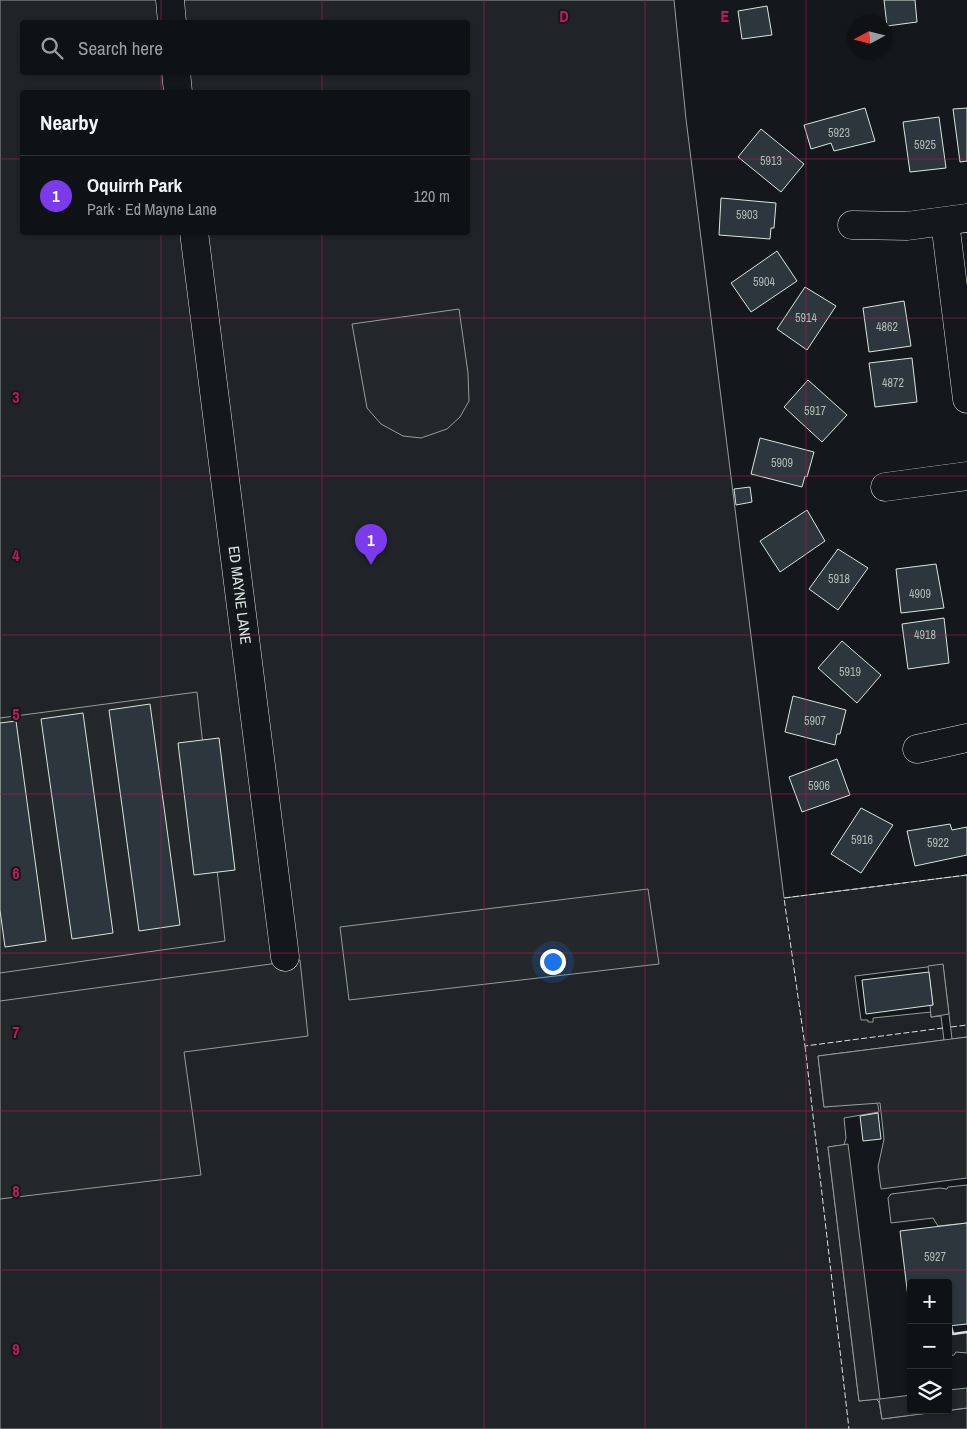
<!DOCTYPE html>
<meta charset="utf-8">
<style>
body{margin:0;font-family:"Archivo Narrow",sans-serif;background:#1d2022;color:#f1f3f6}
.controls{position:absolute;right:15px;bottom:15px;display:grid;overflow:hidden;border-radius:5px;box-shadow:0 1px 4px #0004}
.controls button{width:45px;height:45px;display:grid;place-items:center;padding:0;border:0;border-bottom:1px solid #2f3234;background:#0f1215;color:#f1f3f6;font:25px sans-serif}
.compass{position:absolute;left:847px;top:15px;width:45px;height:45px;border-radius:50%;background:#0f1215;box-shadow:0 1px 4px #0004;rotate:263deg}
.you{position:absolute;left:552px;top:961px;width:18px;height:18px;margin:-12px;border:4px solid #fff;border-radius:50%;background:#1a73e8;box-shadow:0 0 0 8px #1a73e833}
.badge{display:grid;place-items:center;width:32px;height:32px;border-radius:50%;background:#7c3aed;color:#fff;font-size:16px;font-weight:700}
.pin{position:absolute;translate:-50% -41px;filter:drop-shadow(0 1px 2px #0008)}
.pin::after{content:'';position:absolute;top:26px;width:18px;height:15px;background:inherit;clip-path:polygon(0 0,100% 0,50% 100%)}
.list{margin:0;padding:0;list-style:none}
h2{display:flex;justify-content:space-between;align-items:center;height:65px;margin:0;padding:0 20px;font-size:21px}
h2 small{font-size:16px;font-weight:400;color:#9b9ea0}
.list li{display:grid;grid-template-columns:32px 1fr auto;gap:15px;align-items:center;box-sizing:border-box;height:80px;padding:0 20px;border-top:1px solid #2f3234}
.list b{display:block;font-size:19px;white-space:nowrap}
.list p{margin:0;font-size:16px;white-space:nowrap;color:#9b9ea0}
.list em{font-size:16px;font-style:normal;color:#9b9ea0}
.icon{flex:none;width:28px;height:28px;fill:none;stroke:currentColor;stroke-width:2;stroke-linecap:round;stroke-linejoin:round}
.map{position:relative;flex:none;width:967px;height:1429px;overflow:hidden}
.search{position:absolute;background:#0f1215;box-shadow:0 1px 4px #0004;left:20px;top:20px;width:450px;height:55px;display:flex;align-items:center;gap:12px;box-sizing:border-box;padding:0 18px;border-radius:5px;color:#9b9ea0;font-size:19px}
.panel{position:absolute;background:#0f1215;box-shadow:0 1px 4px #0004;left:20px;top:90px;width:450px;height:145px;border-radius:5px}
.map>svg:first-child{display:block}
</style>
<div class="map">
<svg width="967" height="1429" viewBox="0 0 967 1429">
<rect width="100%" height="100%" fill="#14181c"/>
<g fill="#202428" stroke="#939e99" fill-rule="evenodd">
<path d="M0,0h674l12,119 98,779 183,-23v162l-15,2 -9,-74 -88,11 6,44h7v2h5v-4l58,-6v5l10,-1 3,24 -126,16 6,51 51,-5 3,3 1,7 -35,6 2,20 -2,7 -16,2 31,254 17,-2 3,3 3,17 85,-11v21h-967zM22,22h446v50h-446zM22,92h446v140h-446z"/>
<polygon points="967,1185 967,1223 938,1226 933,1218 891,1223 888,1198 891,1194 940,1188 947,1189 948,1187"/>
<polygon points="951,1328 953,1334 967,1332 967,1353 956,1352 954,1355 948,1356 948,1328"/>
</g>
<g fill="#24282b" stroke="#939e99">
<polygon points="459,309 468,373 469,401 460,417 447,429 421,438 403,436 381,424 367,408 352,324"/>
<polygon points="197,692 225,941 0,973 0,718"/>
<polygon points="648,889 659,964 349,1000 340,927"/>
<polygon points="300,960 308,1036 184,1052 201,1175 0,1199 0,1001"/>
<polygon points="943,964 949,1014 931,1017 930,1005 933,1005 928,966"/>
<polygon points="967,1037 967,1178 881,1189 878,1167 884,1139 880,1103 824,1107 818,1056"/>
<polygon points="848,1144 880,1399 911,1395 911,1410 948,1410 948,1390 967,1388 967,1408 882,1419 879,1399 859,1401 828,1147"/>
</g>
<g fill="#2c363c" stroke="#d8e6dc">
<polygon points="884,0 915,0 917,22 887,26"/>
<polygon points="767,6 772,35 742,39 738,11"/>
<polygon points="865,108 875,141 834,151 831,143 811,149 804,125"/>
<polygon points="967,108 967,161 960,162 953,109"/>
<polygon points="939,117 946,168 910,172 903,122"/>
<polygon points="761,129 804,164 781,192 738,157"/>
<polygon points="721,198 776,203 774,228 771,228 770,239 719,235"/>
<polygon points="777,251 797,281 751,312 731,283"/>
<polygon points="805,287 836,306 807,350 777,329"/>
<polygon points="904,301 911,346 869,352 863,308"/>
<polygon points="912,358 917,402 875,407 869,363"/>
<polygon points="808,380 847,415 822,442 784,407"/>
<polygon points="760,438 814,452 807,477 805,476 802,487 751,474"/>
<polygon points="750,487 752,502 736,505 734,489"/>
<polygon points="807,510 825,541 780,572 760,541"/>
<polygon points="838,549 868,568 838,610 809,589"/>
<polygon points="936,564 944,608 901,613 896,569"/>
<polygon points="944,618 949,663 908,669 902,624"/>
<polygon points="842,641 881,675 857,703 818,668"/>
<polygon points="793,696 846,710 840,734 837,734 835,745 785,732"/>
<polygon points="150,704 180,925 139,931 109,710"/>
<polygon points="83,713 113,933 72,939 41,719"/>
<polygon points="16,721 46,941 5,947 0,910 0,723"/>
<polygon points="219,738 235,870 194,875 178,743"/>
<polygon points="837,759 850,795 802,812 789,777"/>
<polygon points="861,808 893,825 861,873 831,854"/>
<polygon points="950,824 952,830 967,827 967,855 915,866 907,831"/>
<polygon points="929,972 933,1005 866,1014 862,980"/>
<polygon points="878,1113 881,1139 863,1141 860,1116"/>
<polygon points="967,1223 967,1324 948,1326 948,1283 911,1283 911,1322 900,1231"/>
</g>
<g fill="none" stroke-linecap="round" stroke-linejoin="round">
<defs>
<g id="minor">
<polyline points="170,0 172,22"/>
<polyline points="176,72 178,92"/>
<polyline points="945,222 967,399"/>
<polyline points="852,225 907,226 967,218"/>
<path id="s1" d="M194,232l91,725"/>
<polyline points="885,487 967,476"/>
<polyline points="917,749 967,738"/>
</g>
</defs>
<use href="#minor" stroke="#d8e6dc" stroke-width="29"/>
<use href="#minor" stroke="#14181c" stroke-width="28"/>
<g stroke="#d8e6dc" stroke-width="1" stroke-dasharray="6 2.5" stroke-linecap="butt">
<polyline points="951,1027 967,1025"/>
<polyline points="943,1028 805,1046 784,898 967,875"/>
<polyline points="805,1046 849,1429"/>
</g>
<polyline stroke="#d8e6dc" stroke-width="2.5" points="951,1326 953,1334 967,1332"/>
</g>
<path fill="none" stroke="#c2185b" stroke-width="1" stroke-opacity="0.55" d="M161,0v22M322,0v22M484,0v1429M645,0v1429M806,0v1429M161,72v20M322,72v20M0,159h22M468,159h499M161,232v1197M322,232v1197M0,318h967M0,476h967M0,635h967M0,794h967M0,953h967M0,1111h967M0,1270h967"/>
<g text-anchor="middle" stroke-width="4" stroke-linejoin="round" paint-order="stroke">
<g font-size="12" fill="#adbab4">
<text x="839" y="137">5923</text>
<text x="925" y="149">5925</text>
<text x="771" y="165">5913</text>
<text x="747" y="219">5903</text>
<text x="764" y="286">5904</text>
<text x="806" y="322">5914</text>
<text x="887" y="331">4862</text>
<text x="893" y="387">4872</text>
<text x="815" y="415">5917</text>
<text x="782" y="467">5909</text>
<text x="839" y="583">5918</text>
<text x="920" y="598">4909</text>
<text x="925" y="639">4918</text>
<text x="850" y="676">5919</text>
<text x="815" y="725">5907</text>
<text x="819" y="790">5906</text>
<text x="862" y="844">5916</text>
<text x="938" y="847">5922</text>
<text x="935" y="1261">5927</text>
</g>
<g font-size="15" fill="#d8e6dc" stroke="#14181c">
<text dy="5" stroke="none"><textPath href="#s1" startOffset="366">ED MAYNE LANE</textPath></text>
</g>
</g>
<g font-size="16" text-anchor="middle" font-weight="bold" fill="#c2185b" stroke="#14181c" stroke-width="4" stroke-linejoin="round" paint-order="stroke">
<text x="564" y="22">D</text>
<text x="725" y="22">E</text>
<text x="16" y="403">3</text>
<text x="16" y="561">4</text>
<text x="16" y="720">5</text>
<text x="16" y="879">6</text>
<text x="16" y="1038">7</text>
<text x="16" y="1197">8</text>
<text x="16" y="1355">9</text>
</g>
</svg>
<div class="controls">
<button>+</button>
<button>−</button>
<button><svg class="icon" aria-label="layers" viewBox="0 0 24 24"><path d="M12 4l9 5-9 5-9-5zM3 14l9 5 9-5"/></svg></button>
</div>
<svg class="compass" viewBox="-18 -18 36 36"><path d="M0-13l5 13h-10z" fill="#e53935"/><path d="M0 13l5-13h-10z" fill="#9b9ea0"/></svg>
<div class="you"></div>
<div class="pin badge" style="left:371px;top:565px">1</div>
<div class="search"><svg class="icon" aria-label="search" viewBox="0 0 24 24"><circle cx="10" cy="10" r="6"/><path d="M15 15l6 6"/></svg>Search here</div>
<section class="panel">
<h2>Nearby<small></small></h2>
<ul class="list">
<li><span class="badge">1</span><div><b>Oquirrh Park</b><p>Park · Ed Mayne Lane</p></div><em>120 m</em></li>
</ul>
</section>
</div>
